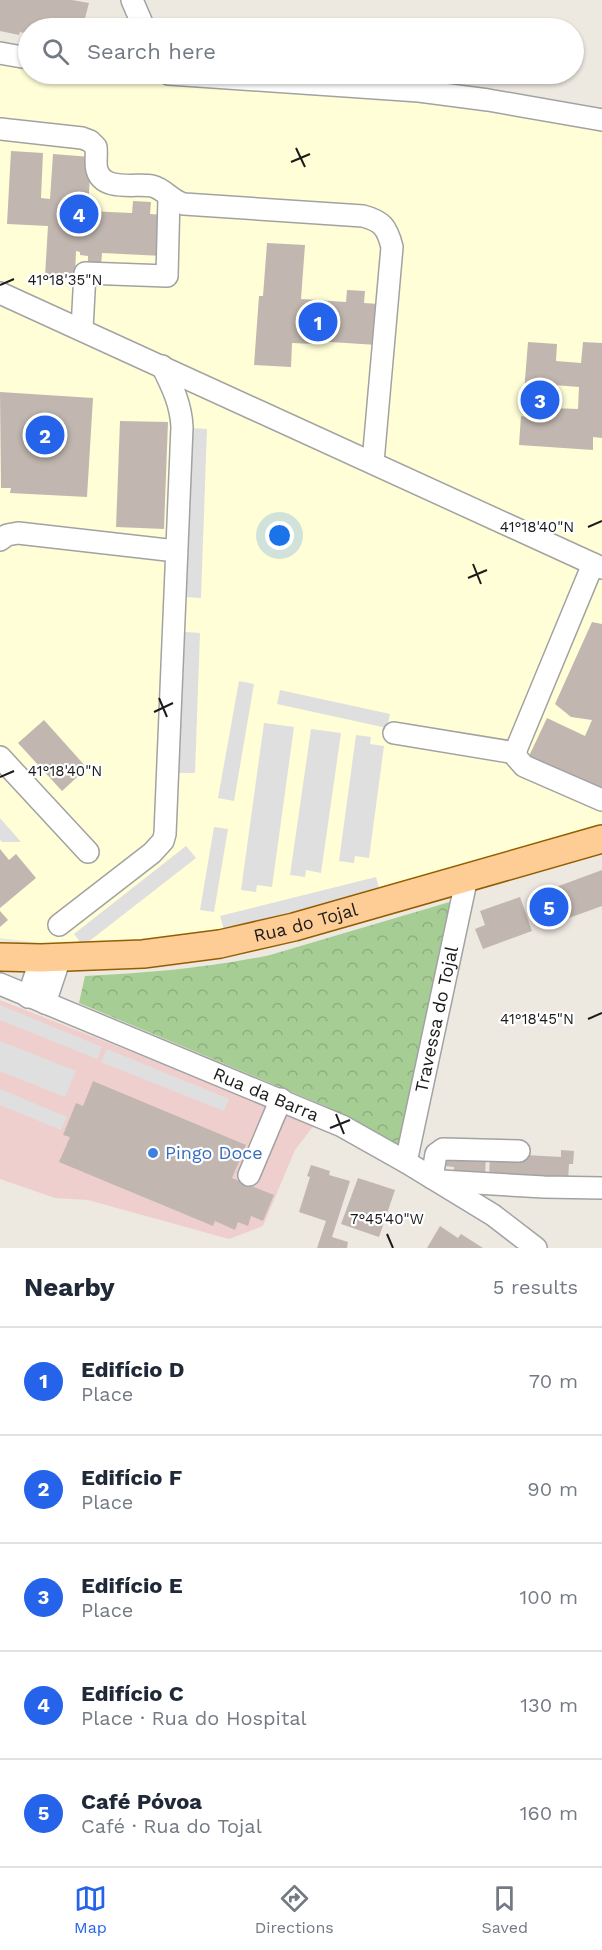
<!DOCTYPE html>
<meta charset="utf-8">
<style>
:root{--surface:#fff;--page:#f2f2f3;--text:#1f2937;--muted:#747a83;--line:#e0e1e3;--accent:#2563eb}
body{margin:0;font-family:"Work Sans",sans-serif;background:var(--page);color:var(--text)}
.you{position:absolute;left:280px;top:536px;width:21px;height:21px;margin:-15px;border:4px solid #fff;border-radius:50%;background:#1a73e8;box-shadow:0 0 0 9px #1a73e833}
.badge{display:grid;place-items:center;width:39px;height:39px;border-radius:50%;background:var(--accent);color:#fff;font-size:20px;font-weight:700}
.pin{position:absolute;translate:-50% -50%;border:3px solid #fff;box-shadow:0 2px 6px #0006}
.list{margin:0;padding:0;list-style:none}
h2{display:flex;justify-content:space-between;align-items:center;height:78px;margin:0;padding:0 24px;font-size:26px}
h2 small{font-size:20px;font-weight:400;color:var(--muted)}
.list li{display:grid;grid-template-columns:39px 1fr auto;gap:18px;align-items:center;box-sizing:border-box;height:108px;padding:0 24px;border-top:2px solid var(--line)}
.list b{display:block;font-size:22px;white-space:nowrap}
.list p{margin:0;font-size:20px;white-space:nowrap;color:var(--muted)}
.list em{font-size:20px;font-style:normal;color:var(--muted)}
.icon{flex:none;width:33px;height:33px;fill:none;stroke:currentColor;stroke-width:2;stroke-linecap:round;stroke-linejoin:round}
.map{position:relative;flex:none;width:602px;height:1248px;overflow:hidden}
.search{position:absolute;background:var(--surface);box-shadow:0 2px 4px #0004;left:18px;right:18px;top:18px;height:66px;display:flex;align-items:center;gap:15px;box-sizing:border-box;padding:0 21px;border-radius:33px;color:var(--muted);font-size:22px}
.sheet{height:618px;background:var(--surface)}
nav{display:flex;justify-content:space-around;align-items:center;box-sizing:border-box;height:84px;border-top:2px solid var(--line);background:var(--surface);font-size:16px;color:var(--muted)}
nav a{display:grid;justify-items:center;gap:3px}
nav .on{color:var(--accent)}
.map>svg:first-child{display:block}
.commercial{fill:#efcfce}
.education{fill:#fffed7}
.forest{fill:url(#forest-crowns)}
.parking{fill:#dfdfdf}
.building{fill:#c1b7b0;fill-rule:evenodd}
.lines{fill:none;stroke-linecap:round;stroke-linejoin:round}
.minor-casing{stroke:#a2a2a2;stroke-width:24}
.major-casing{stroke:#925e00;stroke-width:30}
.minor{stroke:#fff;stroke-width:21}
.major{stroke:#fdcd95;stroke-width:27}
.ticks{fill:none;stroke:#1b1b1b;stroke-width:2}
.shop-dot{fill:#3f7fe0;stroke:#fff;stroke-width:2}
.labels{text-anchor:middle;stroke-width:4.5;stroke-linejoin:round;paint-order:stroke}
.street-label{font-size:18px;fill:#1b1b1b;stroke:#fff}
.shop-label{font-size:18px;fill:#366cbe;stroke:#fff;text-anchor:start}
.ticks-label{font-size:15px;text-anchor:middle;fill:#1b1b1b;stroke:#fff;stroke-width:4.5;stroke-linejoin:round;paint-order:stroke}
</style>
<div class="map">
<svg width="602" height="1248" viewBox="0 0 602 1248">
<defs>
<pattern id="forest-crowns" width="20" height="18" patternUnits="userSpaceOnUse" patternTransform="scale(1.5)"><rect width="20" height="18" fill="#a6cd94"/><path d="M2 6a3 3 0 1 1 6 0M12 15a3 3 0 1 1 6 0" fill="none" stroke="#8eaf7f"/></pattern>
</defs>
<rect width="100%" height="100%" fill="#ede8e0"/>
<path class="commercial" d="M0 1000 315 1124 295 1150 263 1226 229 1239 88 1200 55 1198 0 1179Z"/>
<path class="education" d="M0 63 28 68V74H65L477 108 602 129V829L233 933 69 947 0 938Z"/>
<path class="forest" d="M453 901 399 1147 325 1106 79 1003 85 976C148 973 208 968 270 955Z"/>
<g class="parking">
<path d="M191 428 207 429 201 598 185 597Z"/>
<path d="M185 632 200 633 195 773H179Z"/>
<path d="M239 681 254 684 234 801 218 798Z"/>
<path d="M280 690 390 714 387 728 277 704Z"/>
<path d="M264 723 294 727 272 887 257 885 256 892 241 890Z"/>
<path d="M311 729 341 733 321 873 306 870 305 877 290 875Z"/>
<path d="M356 735 371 737 370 744 384 746 369 858 355 856 354 863 339 861Z"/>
<path d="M0 818 21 842H2L0 840Z"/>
<path d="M214 827 228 829 214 912 200 910Z"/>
<path d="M186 846 196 858 83 946 74 934Z"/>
<path d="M376 877 380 891 224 930 220 916Z"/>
<path d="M0 1005 102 1047 97 1059 0 1020Z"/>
<path d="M0 1041 76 1071 65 1097 0 1071Z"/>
<path d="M107 1049 229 1099 224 1111 101 1062Z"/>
<path d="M0 1089 67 1117 61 1130 0 1105Z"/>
</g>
<g class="building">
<path d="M0 0H72L89 3 85 18 101 20 100 28H28V34L20 32 19 35 0 31Z"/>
<path d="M11 151 43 153 41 198 50 199 53 154 91 157 88 211 132 213 133 201 151 202 150 214 165 215 163 256 102 253 101 267 88 266V256L80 255V252L76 251 75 277 45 276 48 226 7 224Z"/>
<path d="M267 243 305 245 301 299 346 302 347 290 365 291 364 303 379 304 377 345 315 341V344L292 343 291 367 254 365 259 296H263Z"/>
<path d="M528 342 557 344 556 361 581 363 583 342 602 343V438L593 437V450L519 445 521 416 527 417 528 392H524ZM554 385 579 387 578 409 552 408Z"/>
<path d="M0 392 93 398 87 497 10 493 11 488H1Z"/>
<path d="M120 421 168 422 164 529 116 527Z"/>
<path d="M592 622 602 624V790L529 756 547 718 585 736 592 720 571 717 555 704Z"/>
<path d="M44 720 87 768 62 791 18 743Z"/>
<path d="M0 849 9 860 16 854 36 878 0 908Z"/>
<path d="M602 870V906L541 928 529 897Z"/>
<path d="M520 897 532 931 483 949 475 929 485 925 480 911Z"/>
<path d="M0 911 8 920 0 927Z"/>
<path d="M93 1081 246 1145 232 1178 274 1195 263 1221 251 1216 248 1226 238 1222 235 1230 215 1221 213 1226 59 1162 70 1137 63 1135 76 1103 83 1106Z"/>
<path d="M561 1150 574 1151 573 1164H569L568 1182 489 1178 490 1153 561 1157Z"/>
<path d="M446 1151 486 1153 485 1178 453 1177 454 1167 445 1166Z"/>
<path d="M311 1165 330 1171 329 1175 350 1181 332 1237 348 1242 347 1248H317L326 1221 299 1212 310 1177 307 1176Z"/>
<path d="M358 1178 395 1190 379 1237 341 1224Z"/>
<path d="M440 1226 458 1238 461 1234 483 1248H427Z"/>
</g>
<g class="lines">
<g class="minor-casing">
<g id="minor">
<path d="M132 0 144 28"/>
<path d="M0 53 28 58"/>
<path d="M169 74 419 91 488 100 602 120"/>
<path d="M0 129 82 138 90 141 96 147C97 154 95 164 97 170 103 192 136 183 152 186 165 189 171 201 184 204L363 216C382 221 387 227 392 247L373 462"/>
<path d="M0 293 602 568"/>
<path d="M82 329 85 273 167 276 169 197"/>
<path d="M0 540 7 535 18 533 176 551"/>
<path d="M593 564 516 750V757L524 766 602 800"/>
<path d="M394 733 516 753"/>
<path d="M0 757 88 852"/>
<path d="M59 925 152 853 163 841 165 834 182 427C181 404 172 386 162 366"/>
<path id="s1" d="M0 984 342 1126 406 1162 493 1215 536 1248"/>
<path d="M28 997 41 958"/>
<path d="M45 1003 60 958"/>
<path id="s2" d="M406 1162 467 877"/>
<path d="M249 1175 281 1099"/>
<path d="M432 1178 436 1154 443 1149 519 1151"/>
<path d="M441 1181 544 1187 602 1188"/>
</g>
</g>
<g class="major-casing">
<g id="major">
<path id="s3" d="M0 957 41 958 143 954 220 944 294 927 602 839"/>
</g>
</g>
<use href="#minor" class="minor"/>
<use href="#major" class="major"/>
</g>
<path class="ticks" d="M296 148 305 167M291 162 310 154M0 285 14 279M588 527 602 521M473 564 481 584M468 578 487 570M159 698 167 717M154 712 173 703M0 777 14 771M588 1019 602 1013M336 1114 344 1134M330 1128 350 1120M387 1234 393 1248"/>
<circle class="shop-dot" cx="153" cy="1153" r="6"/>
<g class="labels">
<g class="street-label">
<text dy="6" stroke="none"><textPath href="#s3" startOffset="309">Rua do Tojal</textPath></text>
<text dy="6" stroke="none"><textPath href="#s2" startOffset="146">Travessa do Tojal</textPath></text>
<text dy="6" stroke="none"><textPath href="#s1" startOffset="288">Rua da Barra</textPath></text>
</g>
<g class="shop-label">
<text x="165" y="1159">Pingo Doce</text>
</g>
</g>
<g class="ticks-label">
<text x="65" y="285">41°18'35"N</text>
<text x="537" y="532">41°18'40"N</text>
<text x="65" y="776">41°18'40"N</text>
<text x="537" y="1024">41°18'45"N</text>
<text x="387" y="1224">7°45'40"W</text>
</g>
</svg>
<div class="you"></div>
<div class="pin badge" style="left:318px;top:322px">1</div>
<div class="pin badge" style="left:45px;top:435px">2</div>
<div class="pin badge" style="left:540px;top:400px">3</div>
<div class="pin badge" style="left:79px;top:214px">4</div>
<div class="pin badge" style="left:549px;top:907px">5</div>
<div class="search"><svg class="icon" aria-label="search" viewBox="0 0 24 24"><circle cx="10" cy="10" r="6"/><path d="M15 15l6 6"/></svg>Search here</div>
</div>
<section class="sheet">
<h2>Nearby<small>5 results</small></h2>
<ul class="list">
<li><span class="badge">1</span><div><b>Edifício D</b><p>Place</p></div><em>70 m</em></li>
<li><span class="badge">2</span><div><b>Edifício F</b><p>Place</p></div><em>90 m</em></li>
<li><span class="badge">3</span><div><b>Edifício E</b><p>Place</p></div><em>100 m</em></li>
<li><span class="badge">4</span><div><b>Edifício C</b><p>Place · Rua do Hospital</p></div><em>130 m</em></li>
<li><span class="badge">5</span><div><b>Café Póvoa</b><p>Café · Rua do Tojal</p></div><em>160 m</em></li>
</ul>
</section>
<nav>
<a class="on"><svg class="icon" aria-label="map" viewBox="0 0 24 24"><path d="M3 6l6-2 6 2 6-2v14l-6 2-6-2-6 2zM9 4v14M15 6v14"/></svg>Map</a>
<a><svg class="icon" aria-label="directions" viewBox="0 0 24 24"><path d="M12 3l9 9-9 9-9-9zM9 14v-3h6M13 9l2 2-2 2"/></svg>Directions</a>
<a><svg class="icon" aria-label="saved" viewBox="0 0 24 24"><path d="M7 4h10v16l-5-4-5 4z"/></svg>Saved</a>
</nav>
